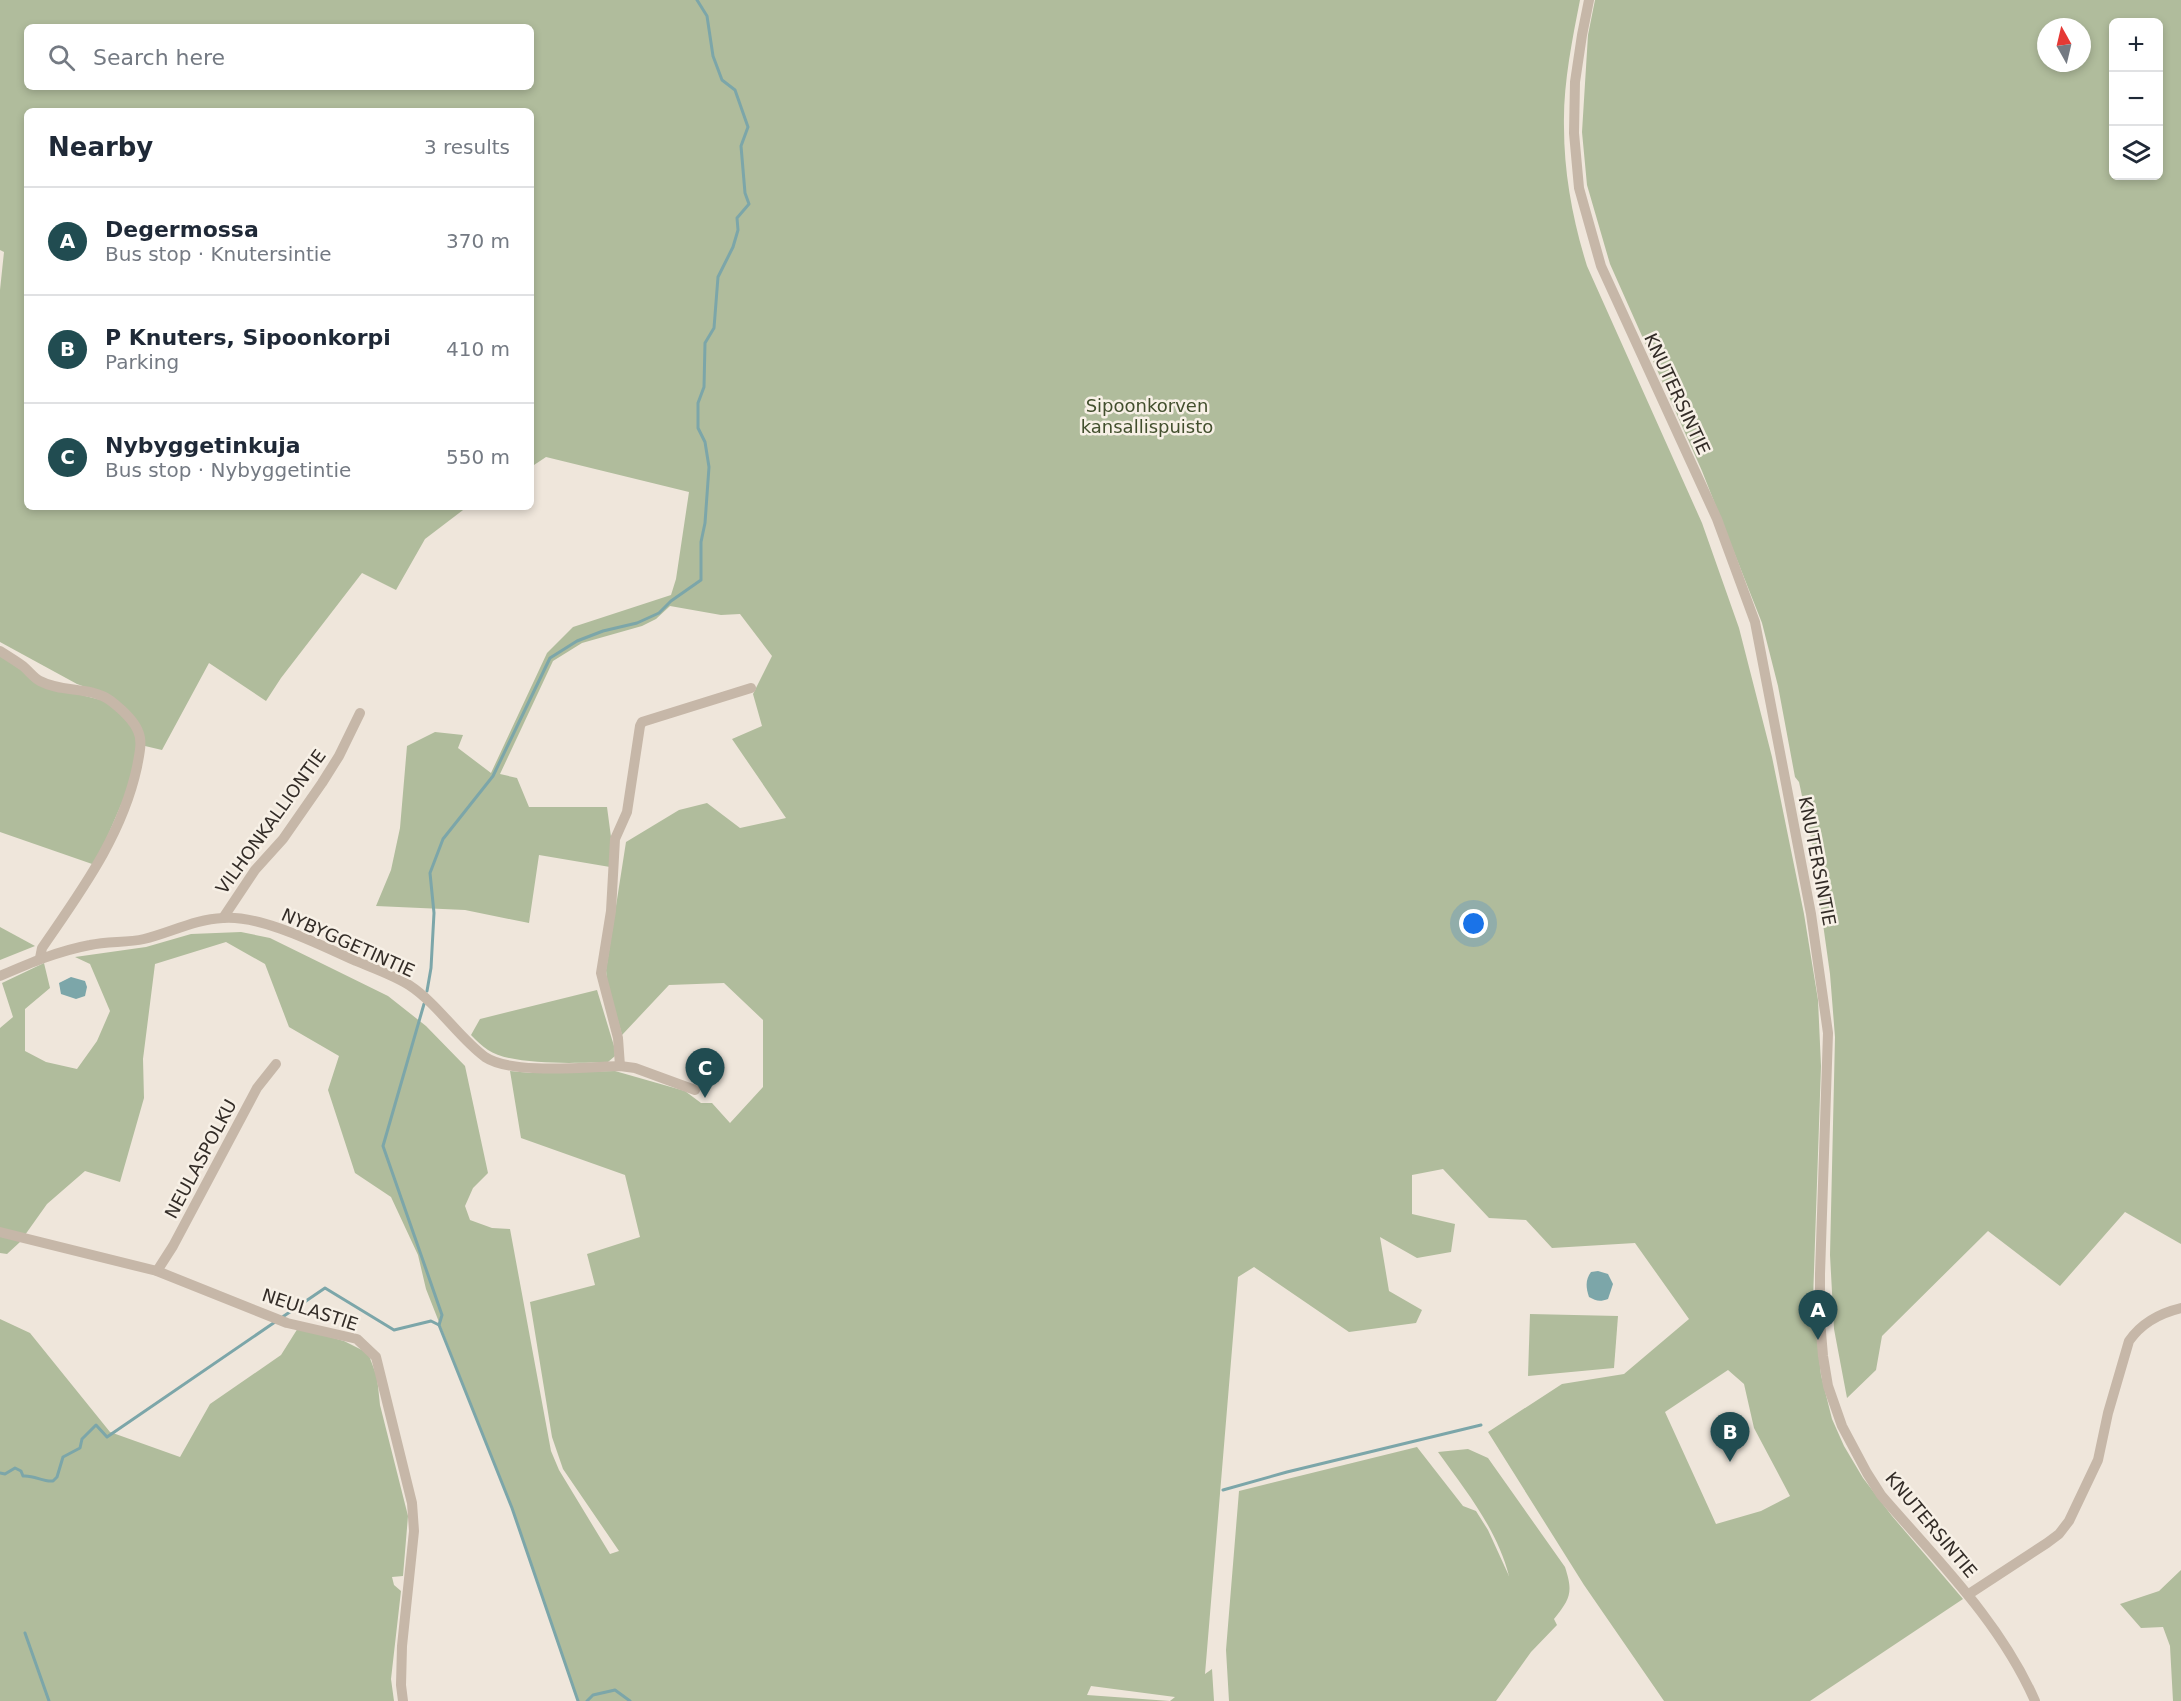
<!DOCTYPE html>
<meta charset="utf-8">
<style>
:root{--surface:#fff;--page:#f6f6f7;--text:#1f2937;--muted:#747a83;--line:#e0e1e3;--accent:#214c51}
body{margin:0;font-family:"DejaVu Sans",sans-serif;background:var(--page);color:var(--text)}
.controls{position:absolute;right:18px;top:18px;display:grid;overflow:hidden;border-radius:9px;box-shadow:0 3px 9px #0003}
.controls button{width:54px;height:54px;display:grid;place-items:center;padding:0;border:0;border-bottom:2px solid var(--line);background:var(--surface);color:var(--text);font:30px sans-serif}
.compass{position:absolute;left:2037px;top:18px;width:54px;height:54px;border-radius:50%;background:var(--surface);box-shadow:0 3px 9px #0003;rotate:352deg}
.you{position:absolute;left:1474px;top:924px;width:21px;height:21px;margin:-15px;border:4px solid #fff;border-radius:50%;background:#1a73e8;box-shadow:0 0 0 9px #1a73e833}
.badge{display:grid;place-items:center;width:39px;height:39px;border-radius:50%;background:var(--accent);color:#fff;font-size:20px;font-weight:700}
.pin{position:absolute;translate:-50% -50px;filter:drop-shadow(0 2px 3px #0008)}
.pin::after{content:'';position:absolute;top:32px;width:21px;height:18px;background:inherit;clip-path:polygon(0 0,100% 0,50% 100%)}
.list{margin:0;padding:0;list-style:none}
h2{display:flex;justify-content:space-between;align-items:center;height:78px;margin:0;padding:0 24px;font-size:26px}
h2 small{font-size:20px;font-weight:400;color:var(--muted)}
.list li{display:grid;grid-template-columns:39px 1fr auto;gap:18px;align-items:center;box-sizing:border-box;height:108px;padding:0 24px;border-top:2px solid var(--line)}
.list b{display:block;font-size:22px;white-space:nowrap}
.list p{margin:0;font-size:20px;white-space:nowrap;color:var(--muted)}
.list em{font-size:20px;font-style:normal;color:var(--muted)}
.icon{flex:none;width:33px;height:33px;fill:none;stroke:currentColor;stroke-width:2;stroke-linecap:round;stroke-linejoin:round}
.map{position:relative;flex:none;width:2181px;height:1701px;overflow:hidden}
.search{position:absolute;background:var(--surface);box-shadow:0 3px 9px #0003;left:24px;top:24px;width:510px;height:66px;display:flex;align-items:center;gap:15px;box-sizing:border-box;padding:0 21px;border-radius:9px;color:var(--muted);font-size:22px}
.panel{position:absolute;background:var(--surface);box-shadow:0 3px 9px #0003;left:24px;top:108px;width:510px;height:402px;border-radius:9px}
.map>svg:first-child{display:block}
.green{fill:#b0bc9c;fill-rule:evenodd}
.water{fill:#7ca6a9}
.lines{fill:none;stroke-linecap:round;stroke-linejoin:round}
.stream{stroke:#7ca6a9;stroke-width:3}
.minor{stroke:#c6b7a8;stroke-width:10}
.labels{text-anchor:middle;stroke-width:5;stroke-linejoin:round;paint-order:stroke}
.street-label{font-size:18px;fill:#332c27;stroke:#f7f0e6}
.park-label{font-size:18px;fill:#424f2d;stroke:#f7f0e6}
</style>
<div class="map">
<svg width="2181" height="1701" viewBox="0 0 2181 1701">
<rect width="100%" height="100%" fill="#efe6db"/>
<g class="green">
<path d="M0 0H1580C1572 41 1563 85 1564 127 1564 174 1573 221 1587 266L1702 523 1739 628 1772 757 1804 914 1818 1000 1821 1066 1813 1300 1821 1375 1832 1419 1844 1446 1863 1478 1892 1516 1963 1599 1810 1701H1664L1584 1585 1488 1432 1562 1384 1624 1374 1689 1319 1635 1243 1552 1248 1526 1220 1489 1218 1443 1169 1412 1175V1214L1455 1224 1451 1252 1417 1258 1380 1237 1389 1291 1422 1310 1416 1323 1349 1332 1254 1267 1238 1277 1205 1674 1212 1669 1214 1701H578L512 1508 426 1289 418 1255 391 1197 355 1173 328 1090 339 1056 289 1027 265 964 226 942 155 964 143 1059 144 1098 120 1182 85 1171 47 1204 20 1242 7 1254 0 1253V1028L13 1017 2 983 44 963 50 988 25 1009V1051L46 1062 77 1069 97 1041 110 1011 90 964 75 957 146 947 191 934 241 932 270 938 388 996 426 1026 465 1066 488 1173 473 1188 465 1206 470 1220 492 1228 510 1229 551 1451 559 1470 610 1554 619 1551 563 1469 552 1437 530 1302 595 1285 587 1254 640 1237 625 1175 521 1138 510 1071 531 1073 615 1071 685 1091 701 1103H712L730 1123 763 1087V1020L724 983 669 985 622 1035 607 982 606 970 626 842 679 810 707 803 740 828 786 818 732 739 762 726 753 694 772 656 740 614 721 615 670 606 656 619 642 626 582 643 553 661 500 774 517 778 529 807H607L611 837 610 867 539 855 529 923 465 910 376 906 391 870 400 828 407 746 435 732 463 735 458 748 491 773 547 653 573 627 671 595 676 579 689 492 546 457 531 467V111H27V507H467L425 539 396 590 362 573 281 678 266 701 209 663 162 750 145 746 113 697 77 684 0 642V290L4 252 0 250ZM27 27H531V87H27ZM1728 1370 1744 1384 1754 1428 1790 1496 1761 1511 1716 1524 1665 1412ZM1091 1686 1175 1697 1170 1701 1087 1695Z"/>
<path d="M1595 0H2181V1244L2125 1212 2060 1286 1988 1231 1882 1336 1876 1370 1847 1398 1834 1329 1830 1255 1835 1037 1830 974 1811 838 1799 782 1795 777 1778 686 1762 623 1702 471 1610 264 1587 185 1582 132 1588 35ZM2114 22H2158V176H2114ZM2046 27H2082V63H2046Z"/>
<path d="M0 655 42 685 105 701 128 719 139 742 130 784 95 865 0 832Z"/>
<path d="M0 927 35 946 0 960Z"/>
<path d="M597 990 614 1046 615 1056 608 1062C579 1063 511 1066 488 1050 482 1046 476 1040 471 1035L480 1019Z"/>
<path d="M1530 1314 1618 1316 1614 1368 1528 1376Z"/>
<path d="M0 1319 30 1333 110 1432 180 1457 210 1404 281 1355 298 1328 344 1341 368 1353 377 1377 380 1405 408 1516 403 1576 392 1577 394 1585 401 1591 391 1679 394 1701H0Z"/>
<path d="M1417 1447 1463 1506 1476 1511 1488 1530 1509 1576C1497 1529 1466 1491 1438 1452L1468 1449 1488 1458 1565 1567C1573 1592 1571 1598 1554 1619L1557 1625 1531 1652 1496 1701H1229L1226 1650 1239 1491Z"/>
<path d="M2181 1570V1701H2173L2170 1646 2163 1627 2141 1628 2120 1604 2159 1591Z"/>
</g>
<g class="water">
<path d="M71 977 85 981 87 987 85 996 76 999 61 994 59 983Z"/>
<path d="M1598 1271 1608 1274 1613 1284 1608 1299C1600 1302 1596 1301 1589 1297 1586 1288 1585 1280 1591 1272Z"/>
</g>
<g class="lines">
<g class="stream">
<path d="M427 991 431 968 434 913 430 873 443 839 493 776 550 658 577 641 603 631 637 623 659 613 671 601 701 580V542L705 523 709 467 705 442 698 428V403L704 387 705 343 714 328 718 277 733 247 738 230 737 218 749 204 745 193 741 146 748 127 735 90 722 80 713 56 707 16 697 0"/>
<path d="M424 1004 383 1146 442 1315 439 1325 512 1508 578 1701"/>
<path d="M281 1318 325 1288 394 1330 431 1321 439 1325"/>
<path d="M0 1473 5 1474 15 1468 21 1471 23 1476C35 1475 42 1482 53 1481L57 1477 63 1457 80 1448 82 1439 96 1425 107 1437 275 1322"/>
<path d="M1223 1490 1287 1472 1481 1425"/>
<path d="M25 1633 49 1701"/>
<path d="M587 1701 593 1695 615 1690 630 1701"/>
</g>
<g class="minor">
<path d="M1589 0 1582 35 1575 82 1574 133 1579 188 1601 266 1717 519 1755 622 1811 914 1828 1033 1820 1274V1320L1823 1356 1828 1386 1842 1426 1867 1473 1881 1495C1937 1560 2000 1621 2035 1701"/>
<path d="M0 651C8 656 16 661 23 666 29 671 34 678 40 681 62 693 91 686 111 701 120 708 133 719 138 731 143 742 139 755 137 767 122 836 81 891 42 948L40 958"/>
<path d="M223 918 255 870 283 839 322 783 339 756 360 713"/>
<path d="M0 976C30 963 58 951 90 945 108 941 127 943 144 939 170 933 195 919 223 918 262 915 320 945 356 961 373 968 393 975 409 985 438 1004 459 1038 485 1057 512 1075 586 1067 620 1066L635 1068 695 1090"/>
<path d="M620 1066 618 1038 601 973 611 911 615 839 627 812 640 726 642 722 751 688"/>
<path d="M0 1232 157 1271 287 1323 357 1339 376 1357 412 1503 414 1531 402 1646 401 1685 403 1701"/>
<path d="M157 1271 173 1246 257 1088 276 1064"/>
<path d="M1969 1594 2047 1543 2059 1534 2069 1521 2098 1460 2108 1413 2129 1341C2142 1322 2160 1313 2181 1308"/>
</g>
</g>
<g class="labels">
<g class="street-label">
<text transform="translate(1677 394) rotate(65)" y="6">KNUTERSINTIE</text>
<text transform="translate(271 822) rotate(-54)" y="6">VILHONKALLIONTIE</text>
<text transform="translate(1817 861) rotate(79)" y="6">KNUTERSINTIE</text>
<text transform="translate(348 943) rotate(24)" y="6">NYBYGGETINTIE</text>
<text transform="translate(201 1159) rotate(-62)" y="6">NEULASPOLKU</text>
<text transform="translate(310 1310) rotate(18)" y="6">NEULASTIE</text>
<text transform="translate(1931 1525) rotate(50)" y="6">KNUTERSINTIE</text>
</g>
<g class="park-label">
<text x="1147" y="412">Sipoonkorven<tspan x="1147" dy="21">kansallispuisto</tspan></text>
</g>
</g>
</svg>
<div class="controls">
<button>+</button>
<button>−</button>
<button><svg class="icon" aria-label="layers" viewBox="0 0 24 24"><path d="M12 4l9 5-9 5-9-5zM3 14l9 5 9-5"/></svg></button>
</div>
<svg class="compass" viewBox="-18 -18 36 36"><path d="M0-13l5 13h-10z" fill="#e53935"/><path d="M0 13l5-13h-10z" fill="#747a83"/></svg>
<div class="you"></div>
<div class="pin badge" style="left:1818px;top:1340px">A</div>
<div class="pin badge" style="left:1730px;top:1462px">B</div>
<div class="pin badge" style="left:705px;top:1098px">C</div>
<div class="search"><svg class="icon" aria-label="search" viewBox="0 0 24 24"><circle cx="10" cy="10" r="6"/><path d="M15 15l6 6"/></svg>Search here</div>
<section class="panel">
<h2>Nearby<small>3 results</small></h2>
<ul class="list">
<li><span class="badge">A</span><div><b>Degermossa</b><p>Bus stop · Knutersintie</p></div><em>370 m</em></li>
<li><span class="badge">B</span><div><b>P Knuters, Sipoonkorpi</b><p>Parking</p></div><em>410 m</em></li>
<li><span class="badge">C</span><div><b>Nybyggetinkuja</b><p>Bus stop · Nybyggetintie</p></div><em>550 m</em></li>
</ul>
</section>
</div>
